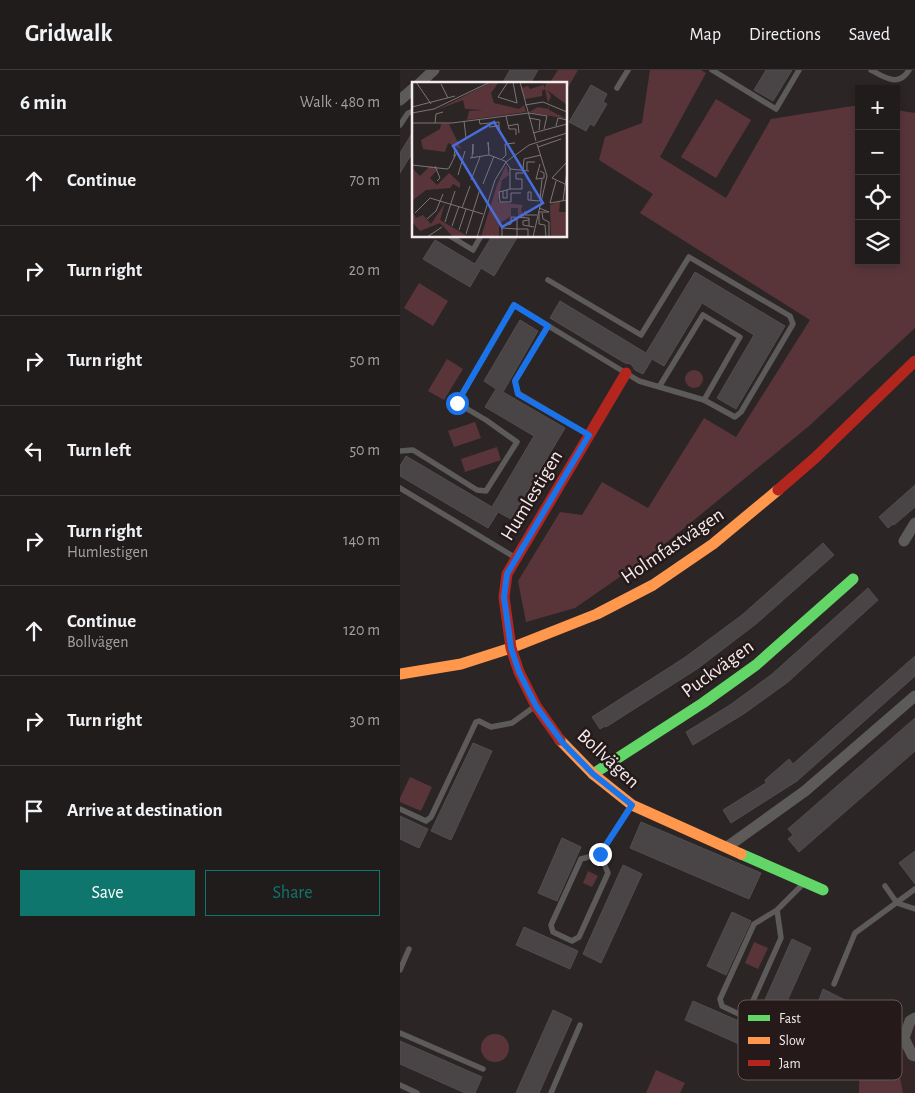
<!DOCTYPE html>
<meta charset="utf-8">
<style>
:root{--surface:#211c1c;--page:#2d2929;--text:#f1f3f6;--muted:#a2a1a3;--line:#3e3a3b;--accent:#0f766e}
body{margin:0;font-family:"Alegreya Sans",sans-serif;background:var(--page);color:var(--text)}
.controls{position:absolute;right:15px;top:15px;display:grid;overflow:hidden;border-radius:0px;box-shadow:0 2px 8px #0003}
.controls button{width:45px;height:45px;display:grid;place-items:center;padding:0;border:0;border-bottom:1px solid var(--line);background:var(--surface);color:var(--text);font:25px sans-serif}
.stop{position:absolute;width:15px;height:15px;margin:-11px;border:4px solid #1a73e8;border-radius:50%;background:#fff}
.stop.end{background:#1a73e8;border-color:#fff;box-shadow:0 1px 5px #0008}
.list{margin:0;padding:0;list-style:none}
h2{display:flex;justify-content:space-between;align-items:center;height:65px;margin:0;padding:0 20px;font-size:21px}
h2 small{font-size:16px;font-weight:400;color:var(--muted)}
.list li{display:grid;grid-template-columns:32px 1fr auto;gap:15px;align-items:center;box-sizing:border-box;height:90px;padding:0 20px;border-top:1px solid var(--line)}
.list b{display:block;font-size:19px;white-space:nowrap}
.list p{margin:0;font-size:16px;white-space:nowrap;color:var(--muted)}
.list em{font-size:16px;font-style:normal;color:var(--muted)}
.actions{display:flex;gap:10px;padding:15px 20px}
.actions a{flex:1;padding:11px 0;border:1px solid var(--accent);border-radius:0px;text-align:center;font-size:18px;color:var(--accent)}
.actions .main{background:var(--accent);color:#fff}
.icon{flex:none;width:28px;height:28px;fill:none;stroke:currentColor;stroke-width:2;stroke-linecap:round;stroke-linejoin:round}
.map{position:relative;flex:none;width:515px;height:1023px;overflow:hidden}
header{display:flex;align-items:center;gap:30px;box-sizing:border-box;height:70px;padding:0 25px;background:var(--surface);border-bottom:1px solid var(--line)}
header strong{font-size:24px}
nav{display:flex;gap:28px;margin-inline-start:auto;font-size:18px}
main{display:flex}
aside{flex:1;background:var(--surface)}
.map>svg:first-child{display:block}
.built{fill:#362527}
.green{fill:#59353a}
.building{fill:#494445;stroke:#534d4e}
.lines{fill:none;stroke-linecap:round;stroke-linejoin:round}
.lane{stroke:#5d5a5a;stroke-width:5.5}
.street{stroke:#5d5a5a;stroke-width:11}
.fast{stroke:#63d668;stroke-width:11}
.slow{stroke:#ff974d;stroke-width:11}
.jam{stroke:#b3261e;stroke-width:11}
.route{stroke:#1a73e8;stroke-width:6}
.labels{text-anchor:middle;stroke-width:5;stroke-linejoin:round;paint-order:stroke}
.street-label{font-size:20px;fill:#f4ebec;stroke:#25191a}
.inset-road{fill:none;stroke:#7c7475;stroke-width:1}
.view{fill:#486ddc;fill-opacity:0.15;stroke:#486ddc;stroke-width:2.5}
.inset-edge{fill:none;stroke:#f4ebec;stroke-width:2.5}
.key{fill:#25191a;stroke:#635859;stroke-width:1}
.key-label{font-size:14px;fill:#f4ebec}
</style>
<header>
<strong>Gridwalk</strong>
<nav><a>Map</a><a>Directions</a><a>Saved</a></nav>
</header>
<main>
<aside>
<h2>6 min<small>Walk · 480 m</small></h2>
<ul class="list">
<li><svg class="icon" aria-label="ahead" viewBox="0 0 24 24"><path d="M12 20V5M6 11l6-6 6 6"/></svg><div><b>Continue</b></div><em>70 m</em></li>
<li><svg class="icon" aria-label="right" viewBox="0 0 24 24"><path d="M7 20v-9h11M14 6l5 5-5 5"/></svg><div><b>Turn right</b></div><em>20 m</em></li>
<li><svg class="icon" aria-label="right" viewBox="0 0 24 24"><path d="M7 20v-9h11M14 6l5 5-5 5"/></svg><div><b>Turn right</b></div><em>50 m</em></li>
<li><svg class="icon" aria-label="left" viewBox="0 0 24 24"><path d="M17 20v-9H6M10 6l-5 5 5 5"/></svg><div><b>Turn left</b></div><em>50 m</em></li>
<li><svg class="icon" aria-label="right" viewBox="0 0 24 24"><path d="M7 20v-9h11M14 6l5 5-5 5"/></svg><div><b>Turn right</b><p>Humlestigen</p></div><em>140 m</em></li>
<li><svg class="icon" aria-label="ahead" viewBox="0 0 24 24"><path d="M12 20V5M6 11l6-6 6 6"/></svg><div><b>Continue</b><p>Bollvägen</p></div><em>120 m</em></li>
<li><svg class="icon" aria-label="right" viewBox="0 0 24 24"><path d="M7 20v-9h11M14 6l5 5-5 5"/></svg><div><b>Turn right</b></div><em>30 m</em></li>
<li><svg class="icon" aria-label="arrive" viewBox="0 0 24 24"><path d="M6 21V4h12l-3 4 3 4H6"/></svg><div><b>Arrive at destination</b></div></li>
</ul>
<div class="actions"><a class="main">Save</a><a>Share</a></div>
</aside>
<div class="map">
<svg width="515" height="1023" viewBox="0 0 515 1023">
<rect width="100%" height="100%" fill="#2c2526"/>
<path class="built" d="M515 951V1023H503L493 969Z"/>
<g class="green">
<path d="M158 0H178L166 21V14H149Z"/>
<path d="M250 0H301L306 3 260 87 326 128 371 49 459 35V191H496V40L515 43V258L409 356 250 486 175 538 126 552 118 511 160 442 182 445 202 412 248 438 304 348 336 367 410 250 240 143 253 124 199 90 205 67 242 53Z"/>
<path d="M316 29 351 50 316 108 281 87Z"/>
<path d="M19 213 48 231 33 256 4 238Z"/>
<path d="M47 289 63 299 44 330 28 321Z"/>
<circle cx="294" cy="309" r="9"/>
<path d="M75 352 81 368 54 377 48 361Z"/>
<path d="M97 377 101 390 65 402 61 389Z"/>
<path d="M10 707 32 717 21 741 0 732V728Z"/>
<path d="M188 801 198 806 192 817 183 813Z"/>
<path d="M354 872 368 878 358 899 345 893Z"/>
<path d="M460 950 493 969 503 1023H459Z"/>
<circle cx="95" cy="978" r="14"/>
<path d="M256 1000 285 1013 280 1023H246Z"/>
</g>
<g class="building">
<path d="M110 0H138L130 14H102Z"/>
<path d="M366 0H392L373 31 354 20Z"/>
<path d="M191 15 207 24 203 32 207 34 194 56 190 54 186 61 169 52Z"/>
<path d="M14 60V80L0 103V83Z"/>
<path d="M92 166H118L94 206 81 198 70 217 23 189 35 170 75 194Z"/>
<path d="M295 202 385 256 336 339 317 328 354 265 302 233 264 296 252 289 243 304 235 300 231 294 225 293 150 248 160 231 246 283Z"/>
<path d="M120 250 138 261 103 322 165 358 111 449 98 442 88 458 0 406V396L6 386 92 437 134 366 85 337 96 319 84 311Z"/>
<path d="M515 415V437L494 455 493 454 488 458 479 447Z"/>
<path d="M423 473 434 485 356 554 297 599 206 657 205 656 200 659 192 647 284 588 342 545Z"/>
<path d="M468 518 478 530 388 612 345 643 293 675 286 662 330 635 371 605Z"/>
<path d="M515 586V606L397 711 331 753 323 740 366 713 365 710 389 689 393 694Z"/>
<path d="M515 648V681L399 782 388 769 393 765 388 759Z"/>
<path d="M73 673 92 681 51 770 31 761Z"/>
<path d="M0 746 28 759 19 778 0 769Z"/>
<path d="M241 752 361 803 349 829 230 778Z"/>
<path d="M162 768 181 777 157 831 138 823Z"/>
<path d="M515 781V814L499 793Z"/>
<path d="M223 795 242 804 201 893 183 884Z"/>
<path d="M332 842 351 851 326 905 307 896Z"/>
<path d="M124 857 178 881 170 899 116 875Z"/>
<path d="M392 869 411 878 371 967 352 959Z"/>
<path d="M423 919 461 938 425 991 401 981Z"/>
<path d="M293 931 348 955 339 974 285 950Z"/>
<path d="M153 940 172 949 139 1023H116Z"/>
<path d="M0 971 82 1007 75 1023H65L0 994Z"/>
</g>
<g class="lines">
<g class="lane">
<path d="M312 0 376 39 399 0"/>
<path d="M471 0C485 8 499 17 509 0"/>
<path d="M217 18 228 0"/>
<path d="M0 55 8 43 14 41"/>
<path d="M50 166 73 180 81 166"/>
<path d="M148 210 241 265 289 187 390 246 393 254 341 342 335 347 304 330"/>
<path d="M148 256 115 311 118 323 187 364"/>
<path d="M0 381 13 380 77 420 86 421 117 372 86 350 57 333 114 235 239 311 304 330 340 267 303 245 259 317"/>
<path d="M0 418 116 488"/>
<path d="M0 739 26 751 31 747 76 652 79 651 91 657 112 653 134 637"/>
<path d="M200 784 181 789 151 855 153 862 172 871 179 867 208 803 200 784 230 737"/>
<path d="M485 816 497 833 515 839"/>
<path d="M377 840 354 854 320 929 322 936 341 945 348 942 381 868 377 840 403 814"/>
<path d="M0 900 9 879"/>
<path d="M434 914 455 863 515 819"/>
<path d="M0 963 83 999"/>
<path d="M0 1015 17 1023"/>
<path d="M151 1023 180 955"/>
</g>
<g class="street">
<path d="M19 14 34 0"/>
<path d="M0 30 14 18"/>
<path d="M504 471 515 453"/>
<path d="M327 777 405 721 515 626"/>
<path d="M515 948 510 951 504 968 512 985 515 986"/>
</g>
<g class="fast">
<path d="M193 704 303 633 356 595 453 509"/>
<path d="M341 784 423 820"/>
</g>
<g class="slow">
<path d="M0 604 61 594 111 578 197 544 253 515 313 474 378 420"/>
<path d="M160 670 193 704 232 735 341 784"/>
</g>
<g class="jam">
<path d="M378 420 415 388 515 291"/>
<path d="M160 670 136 636 119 602 111 578 104 527 107 504 226 303"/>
</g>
</g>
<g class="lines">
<path class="route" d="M57 333 114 235 148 256 115 311 118 324 189 365 107 504 104 527 111 578 119 602 136 636 162 672 193 704 232 735 200 784"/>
</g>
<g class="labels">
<g class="street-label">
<text transform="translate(131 425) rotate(-59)" y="7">Humlestigen</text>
<text transform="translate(272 475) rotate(-34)" y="7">Holmfastvägen</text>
<text transform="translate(317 598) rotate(-36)" y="7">Puckvägen</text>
<text transform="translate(209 688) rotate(43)" y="7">Bollvägen</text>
</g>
</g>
<g transform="translate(12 12)">
<rect width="155" height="155" fill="#2c2526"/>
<path d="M79 0H87L79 11 82 21 107 27 112 23 114 30 55 38 57 29 71 28 53 27 51 18 25 28ZM130 0 133 6 134 0H154L155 23 135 8 139 14 136 21 133 7 130 9V14L113 17 110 6 116 4 118 7 131 3ZM136 22 137 28 155 37 117 30 126 25 136 27ZM29 42H37L49 67 36 61 33 70 11 67 9 58 28 47ZM94 83 97 93 90 98 86 120 111 123 109 128 113 135H106V126H99V134L87 142V155H69L85 103ZM18 84 26 87 18 96 25 103 37 91 48 101V106L41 102 38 106 14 108 1 118 0 86 8 94ZM148 119 147 130H155V155H139L138 123ZM33 121 28 138 57 155H41L28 141 8 149 0 140V129L4 136 11 133 19 142Z" fill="#59353a"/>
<path class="inset-road" d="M4 0 19 22M96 0 86 15 105 21 101 0M108 0 124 59M29 2 36 16M113 23 131 20 155 30M0 25 43 14M0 31 22 27 78 0M94 34 97 47H104V53M117 36 128 38 127 48M67 37 68 42 87 40V44M52 39 54 56M0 41H40L117 31 135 34 132 47M23 41 24 32 31 30M96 44 106 42 107 51M144 44 146 36 155 38M77 45 87 44 88 51M121 51 155 42M126 65 149 57M77 73 76 60 77 68M58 76 77 73 93 79 98 86V107M60 76 61 62V72M90 77 94 73 93 62 103 61M155 80 140 96 155 103M128 82 124 97 132 96V91L128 89M0 83 35 87 37 86 45 70 43 67 42 75M23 84 28 96 25 99M98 87 117 89M111 88 112 77 129 73M115 88V80H123M46 93 53 69M59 98 68 75M144 99 138 121 155 118M71 102 82 74M95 108V116H91V109L95 108 97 107H110V97H104V91H111L112 88M91 109 87 110 88 120H99V111H109M119 118V110H116V118L127 119 128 118 130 97M151 119 155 89M50 126 58 104M113 129V133H125M126 130H137L127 126M3 131 18 116 71 132M127 131V142L133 143 134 155M130 131 131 137 137 140V155M15 137 24 129 31 112M117 138 111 139V143L122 145M33 140 43 109M40 144 47 124M90 146 105 147M105 147H116V155M47 148 54 127M54 152 68 107M15 155 30 145M65 155 83 98 94 80 117 63 155 51M90 155V144L99 142V135L117 136V144M105 155V136M121 155 135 94 125 62"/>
<path class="view" d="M82 40 131 121 90 145 41 64Z"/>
<rect width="155" height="155" class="inset-edge"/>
</g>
<rect x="338" y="930" width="164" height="80" rx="8" class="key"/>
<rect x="348" y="945" width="22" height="6" fill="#63d668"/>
<rect x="348" y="967" width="22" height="7" fill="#ff974d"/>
<rect x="348" y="990" width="22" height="6" fill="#b3261e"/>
<g class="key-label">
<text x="379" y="953">Fast</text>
<text x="379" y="975">Slow</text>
<text x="379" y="998">Jam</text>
</g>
</svg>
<div class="controls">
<button>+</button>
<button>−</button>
<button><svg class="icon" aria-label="locate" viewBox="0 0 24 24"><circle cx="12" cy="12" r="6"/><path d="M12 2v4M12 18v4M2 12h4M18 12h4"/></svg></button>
<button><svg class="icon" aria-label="layers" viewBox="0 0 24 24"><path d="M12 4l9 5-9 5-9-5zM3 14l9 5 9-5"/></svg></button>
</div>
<div class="stop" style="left:57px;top:333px"></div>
<div class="stop end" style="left:200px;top:784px"></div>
</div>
</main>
